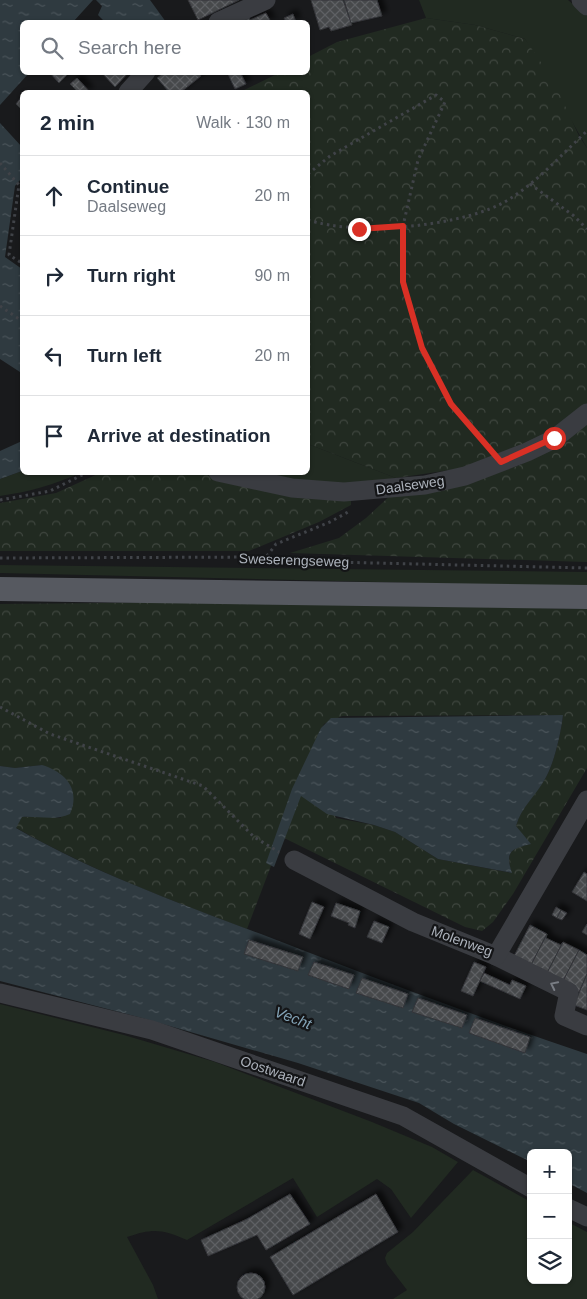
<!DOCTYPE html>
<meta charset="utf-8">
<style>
:root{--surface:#fff;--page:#f2f2f3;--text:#1f2937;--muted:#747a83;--line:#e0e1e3}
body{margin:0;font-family:Arial,sans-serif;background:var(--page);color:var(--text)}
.controls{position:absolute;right:15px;bottom:15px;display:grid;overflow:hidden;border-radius:8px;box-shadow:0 1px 4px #0004}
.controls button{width:45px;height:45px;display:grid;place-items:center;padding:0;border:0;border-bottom:1px solid var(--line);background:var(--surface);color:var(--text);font:25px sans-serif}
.stop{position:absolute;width:15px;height:15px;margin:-11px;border:4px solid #d93025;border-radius:50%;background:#fff}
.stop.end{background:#d93025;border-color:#fff;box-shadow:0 1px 5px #0008}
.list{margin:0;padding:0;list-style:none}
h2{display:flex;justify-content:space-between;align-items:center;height:65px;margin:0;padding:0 20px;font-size:21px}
h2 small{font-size:16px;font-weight:400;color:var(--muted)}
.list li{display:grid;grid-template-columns:32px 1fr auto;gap:15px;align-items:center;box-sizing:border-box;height:80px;padding:0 20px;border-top:1px solid var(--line)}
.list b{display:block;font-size:19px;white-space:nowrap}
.list p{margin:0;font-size:16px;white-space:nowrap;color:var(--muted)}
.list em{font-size:16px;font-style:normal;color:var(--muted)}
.icon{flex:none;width:28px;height:28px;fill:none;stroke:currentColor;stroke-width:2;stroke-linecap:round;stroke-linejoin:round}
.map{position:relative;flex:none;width:587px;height:1299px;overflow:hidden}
.search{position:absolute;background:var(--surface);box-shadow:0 1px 4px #0004;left:20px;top:20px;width:290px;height:55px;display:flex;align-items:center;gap:12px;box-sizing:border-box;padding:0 18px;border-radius:8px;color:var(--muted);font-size:19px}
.panel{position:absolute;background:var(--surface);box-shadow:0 1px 4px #0004;left:20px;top:90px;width:290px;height:385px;border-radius:8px}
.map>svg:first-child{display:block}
.grass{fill:#212a21}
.forest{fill:url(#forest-crowns);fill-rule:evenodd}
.water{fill:url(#water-ripples)}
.building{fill:url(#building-cross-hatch);stroke:#333438;filter:url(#shadow)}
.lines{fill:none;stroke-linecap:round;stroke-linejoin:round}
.path{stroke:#404348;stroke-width:3;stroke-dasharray:2.5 4;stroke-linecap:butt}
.minor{stroke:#3a3c41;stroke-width:19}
.major{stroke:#565960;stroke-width:24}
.oneway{stroke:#797d84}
.route{stroke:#d93025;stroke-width:6}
.labels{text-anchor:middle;stroke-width:4.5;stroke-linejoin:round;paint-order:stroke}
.street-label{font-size:14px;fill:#acb2bb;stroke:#141517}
.water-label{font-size:15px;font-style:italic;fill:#83a3b6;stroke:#141517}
</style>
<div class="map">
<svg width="587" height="1299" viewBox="0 0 587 1299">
<defs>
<pattern id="forest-crowns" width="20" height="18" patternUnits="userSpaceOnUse" patternTransform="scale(1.25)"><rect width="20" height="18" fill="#212a21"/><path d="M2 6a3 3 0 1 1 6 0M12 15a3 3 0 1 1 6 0" fill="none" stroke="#3f463f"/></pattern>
<pattern id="water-ripples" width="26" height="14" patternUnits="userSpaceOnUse" patternTransform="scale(1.25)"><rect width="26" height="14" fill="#2f3a40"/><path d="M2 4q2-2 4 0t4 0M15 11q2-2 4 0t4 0" fill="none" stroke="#4a545a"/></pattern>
<pattern id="building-cross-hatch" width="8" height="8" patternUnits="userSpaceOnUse" patternTransform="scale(1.25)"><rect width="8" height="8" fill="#46484c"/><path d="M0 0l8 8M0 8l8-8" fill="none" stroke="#5e6064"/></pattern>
<filter id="shadow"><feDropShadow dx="4.5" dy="-4.5" stdDeviation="2.5" flood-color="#0009"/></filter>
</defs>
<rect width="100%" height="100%" fill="#191a1c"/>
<g class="grass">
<path d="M419 0H568L587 16V148L525 39 475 25 426 18Z"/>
<path d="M308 444 396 478 348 485 299 483 251 473 308 472Z"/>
<path d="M22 471V472L80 473C54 485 28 492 0 496V479Z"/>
<path d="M0 565 587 572V587L0 573Z"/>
<path d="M0 1004 124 1035 215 1062 372 1122 432 1147 458 1162 411 1218 391 1189 377 1179 317 1217 293 1178 187 1240C162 1229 153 1228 127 1237L153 1285 158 1299H0Z"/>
<path d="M473 1170 531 1202V1280H568V1222L587 1232V1299H393L407 1290 387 1264 385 1258 387 1253 413 1232Z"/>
</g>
<g class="forest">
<path d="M426 18 475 25 525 39 553 80 579 136 587 148V406L568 423 497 457 464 468 396 478 308 444V92H240L279 73 308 72V57L337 42Z"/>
<path d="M587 423V562L290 553 339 538 366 518 393 493 440 489 518 466 571 437Z"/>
<path d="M195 472 265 489 351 498V505L319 522 249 551H0V503L56 493 100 473Z"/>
<path d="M208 602 587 609V768L513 894 493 922 482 931 465 927 282 837 247 929C168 899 89 870 15 827L22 817 38 816 61 818 42 765 15 768 0 766V604ZM563 715C561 733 554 764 545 779 535 796 521 807 516 826L530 844C509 849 507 852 511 873L438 859 395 832 374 825 336 818 309 756 324 724 342 716Z"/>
</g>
<g class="water">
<path d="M0 0H93L73 22H22V72L29 73 0 105Z"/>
<path d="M96 0H150L166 22H105L98 15 102 6Z"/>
<path d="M0 123 22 147V183L20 180 15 186 5 257 22 269V369L20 372 0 359Z"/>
<path d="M22 441V471L0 479V451Z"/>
<path d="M563 715C561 733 554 764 545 779 536 796 521 807 516 826L531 844C510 849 505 852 512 873L438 859 395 832 374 825 327 814 301 796 274 867 266 863 292 789 321 728 331 718Z"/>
<path d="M42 765C65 772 81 789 70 814 56 821 38 816 22 817L16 828C93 872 178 903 261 934 369 976 477 1017 587 1054V1193L568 1183V1153H531V1162L454 1124 419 1103 298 1063 142 1018 0 981V766L15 768Z"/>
</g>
<g class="building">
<path d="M188 0H239L198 20Z"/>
<path d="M311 0H343L352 25 331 31 329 27 320 30Z"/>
<path d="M344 0H377L382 16 351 23Z"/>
<path d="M266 13 271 22H240L249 18 250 20Z"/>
<path d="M293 14 296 22H286L284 18Z"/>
<path d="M49 72H64L67 75 59 83Z"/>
<path d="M101 72H129L115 87Z"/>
<path d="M165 72H198L201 76 181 92H169L157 78Z"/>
<path d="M227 72H240L246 84 235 89Z"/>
<path d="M77 78 89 91 88 92H78L70 84Z"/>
<path d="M22 96V110L16 104Z"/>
<path d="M584 872 587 874V901L572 892Z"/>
<path d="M312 902 324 907 310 939 299 934Z"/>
<path d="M336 903 360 911 355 928 348 925 349 923 331 916Z"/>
<path d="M556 907 561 910 557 918 552 915Z"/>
<path d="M561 910 567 913 562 920 557 918Z"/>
<path d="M374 921 389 927 382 943 367 937Z"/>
<path d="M587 924V935L582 932Z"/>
<path d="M530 925 547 934 530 967 513 958Z"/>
<path d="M547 934 546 938 561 945 563 942 546 975 530 967Z"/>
<path d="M249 940 303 957 298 971 244 954Z"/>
<path d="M563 942 579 950 562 983 546 975Z"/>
<path d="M579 950 587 955V974L579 992 562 983Z"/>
<path d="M314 962 354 975 349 989 308 975Z"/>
<path d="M474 962 486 967 473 996 461 991Z"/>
<path d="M484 973 510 985 512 980 526 986 520 999 480 981Z"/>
<path d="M587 974V1010L574 1005Z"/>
<path d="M362 978 408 994 403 1008 356 993Z"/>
<path d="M418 998 467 1015 462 1028 412 1012Z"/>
<path d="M475 1018 530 1037 525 1053 469 1033Z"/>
<path d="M290 1194 310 1224 266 1250 257 1235 208 1256 201 1240 247 1219Z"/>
<path d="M376 1194 398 1232 293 1295 270 1257Z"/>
<circle cx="251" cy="1287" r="14"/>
</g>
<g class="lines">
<g class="path">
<path d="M0 163 19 185 9 255 22 263"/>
<path d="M308 174 330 156 436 95 445 102 418 160 403 226V283L422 348 451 404 489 448"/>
<path d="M530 184 574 216 587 229"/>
<path d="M308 220C357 236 452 227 499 205 532 188 560 156 587 131"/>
<path d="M0 306 22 321"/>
<path d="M0 500 50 491 88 472"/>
<path d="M267 556 276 544 330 522 348 512"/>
<path d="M0 558 267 557 332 562 587 568"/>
<path d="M0 707 50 734 203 786 254 837 279 852"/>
</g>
<g class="minor">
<path d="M581 0 587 6"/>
<path d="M218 22 266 0"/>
<path d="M128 92 146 72"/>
<path d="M218 472 292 488 344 492 425 485 465 476 527 452 554 439 587 413"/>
<path d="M294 860 413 922 496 956 569 992 564 1016 587 1026"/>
<path d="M496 956 587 800"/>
<path d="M0 993 152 1030 403 1116 531 1188"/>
<path d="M568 1208 587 1217"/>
</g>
<path class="major" d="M0 589 587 597"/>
</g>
<defs><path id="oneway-chevron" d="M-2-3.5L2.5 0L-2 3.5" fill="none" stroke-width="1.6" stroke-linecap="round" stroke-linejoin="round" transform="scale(1.25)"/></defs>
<use class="oneway" href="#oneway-chevron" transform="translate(554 985) rotate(-154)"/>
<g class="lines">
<path class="route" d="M359 229 403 226V282L422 348 451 404 501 462 554 438"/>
</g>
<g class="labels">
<g class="street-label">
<text transform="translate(410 485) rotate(-8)" y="5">Daalseweg</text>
<text transform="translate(294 560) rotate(2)" y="5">Sweserengseweg</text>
<text transform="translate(462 941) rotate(20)" y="5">Molenweg</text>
<text transform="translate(273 1071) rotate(19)" y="5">Oostwaard</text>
</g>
<g class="water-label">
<text transform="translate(293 1018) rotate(21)" y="5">Vecht</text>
</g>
</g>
</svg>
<div class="controls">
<button>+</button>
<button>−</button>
<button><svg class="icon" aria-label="layers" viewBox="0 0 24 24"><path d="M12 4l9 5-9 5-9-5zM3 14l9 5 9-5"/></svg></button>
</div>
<div class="stop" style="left:554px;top:438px"></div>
<div class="stop end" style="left:359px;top:229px"></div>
<div class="search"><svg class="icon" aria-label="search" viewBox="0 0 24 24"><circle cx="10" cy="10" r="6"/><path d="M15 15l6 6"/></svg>Search here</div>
<section class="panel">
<h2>2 min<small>Walk · 130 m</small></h2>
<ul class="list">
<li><svg class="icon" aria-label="ahead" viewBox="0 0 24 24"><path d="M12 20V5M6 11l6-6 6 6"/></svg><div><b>Continue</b><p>Daalseweg</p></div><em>20 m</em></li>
<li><svg class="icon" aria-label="right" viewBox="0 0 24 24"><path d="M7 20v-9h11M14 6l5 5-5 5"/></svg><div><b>Turn right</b></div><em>90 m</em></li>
<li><svg class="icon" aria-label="left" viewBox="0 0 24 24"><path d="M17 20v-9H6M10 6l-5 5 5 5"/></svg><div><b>Turn left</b></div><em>20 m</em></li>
<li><svg class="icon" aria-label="arrive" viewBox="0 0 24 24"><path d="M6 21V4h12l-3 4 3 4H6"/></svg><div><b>Arrive at destination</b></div></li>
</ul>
</section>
</div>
